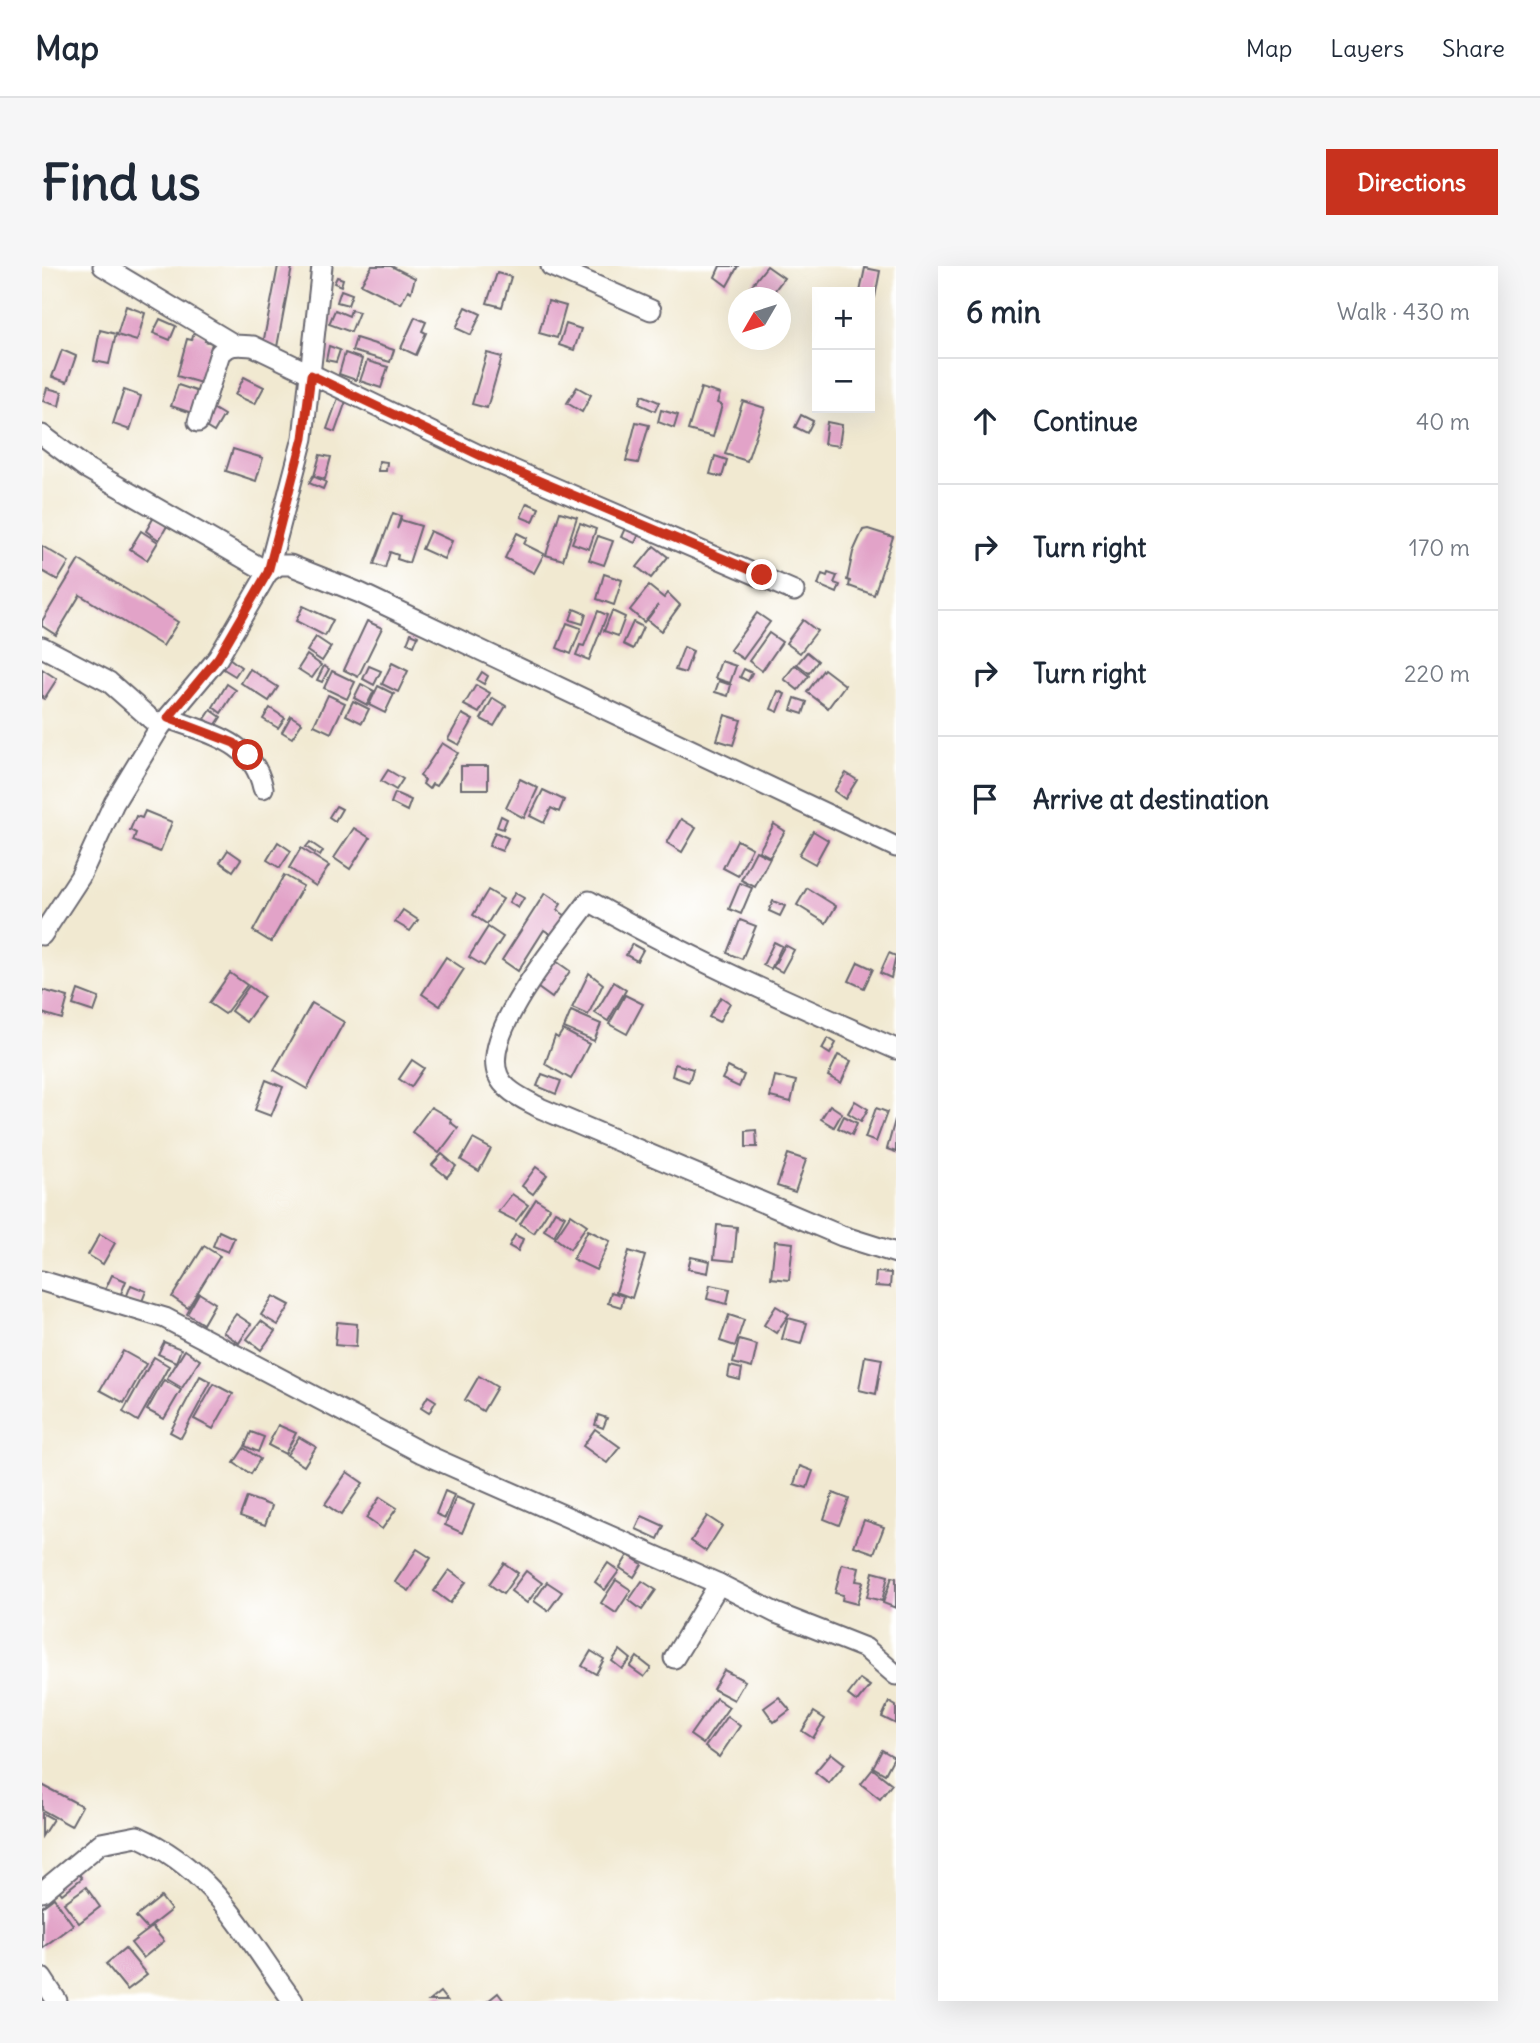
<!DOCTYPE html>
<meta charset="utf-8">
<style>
:root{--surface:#fff;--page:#f6f6f7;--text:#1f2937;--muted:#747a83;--line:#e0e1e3;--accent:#c8321e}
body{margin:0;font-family:Delius,sans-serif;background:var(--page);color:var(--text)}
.controls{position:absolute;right:21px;top:21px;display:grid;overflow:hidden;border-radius:0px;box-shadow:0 7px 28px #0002}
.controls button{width:63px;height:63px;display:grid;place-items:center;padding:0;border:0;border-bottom:2px solid var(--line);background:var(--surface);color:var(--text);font:35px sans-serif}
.compass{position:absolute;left:686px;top:21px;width:63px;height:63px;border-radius:50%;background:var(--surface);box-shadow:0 7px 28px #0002;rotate:231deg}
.stop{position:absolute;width:21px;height:21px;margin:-16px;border:5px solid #c8321e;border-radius:50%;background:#fff}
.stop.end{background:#c8321e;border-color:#fff;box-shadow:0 2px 7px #0008}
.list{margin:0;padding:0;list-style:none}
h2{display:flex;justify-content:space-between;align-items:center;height:91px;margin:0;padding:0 28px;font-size:30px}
h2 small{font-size:23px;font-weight:400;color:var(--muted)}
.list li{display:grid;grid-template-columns:46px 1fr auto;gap:21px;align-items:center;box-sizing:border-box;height:126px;padding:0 28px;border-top:2px solid var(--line)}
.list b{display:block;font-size:26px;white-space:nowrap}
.list em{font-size:23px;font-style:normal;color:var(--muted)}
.icon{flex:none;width:38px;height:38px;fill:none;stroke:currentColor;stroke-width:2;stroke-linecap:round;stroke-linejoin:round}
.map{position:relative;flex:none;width:854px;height:1735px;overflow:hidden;border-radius:0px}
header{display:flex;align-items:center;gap:42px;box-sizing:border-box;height:98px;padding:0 35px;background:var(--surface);border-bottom:2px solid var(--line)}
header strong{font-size:33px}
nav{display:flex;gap:38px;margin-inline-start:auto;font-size:24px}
.intro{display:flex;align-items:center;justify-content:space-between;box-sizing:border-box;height:168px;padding:0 42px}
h1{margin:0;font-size:49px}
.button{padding:18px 32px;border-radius:0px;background:var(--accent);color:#fff;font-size:24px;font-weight:700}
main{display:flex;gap:42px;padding:0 42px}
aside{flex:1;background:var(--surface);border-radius:0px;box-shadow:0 7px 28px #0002}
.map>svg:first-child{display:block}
.building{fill:#e2a3c8}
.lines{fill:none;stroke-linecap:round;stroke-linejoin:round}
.minor-casing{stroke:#6a6870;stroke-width:23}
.minor{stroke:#fff;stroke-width:19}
.route{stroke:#c8321e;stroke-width:9}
</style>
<header>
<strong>Map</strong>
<nav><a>Map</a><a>Layers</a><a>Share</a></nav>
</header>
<div class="intro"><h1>Find us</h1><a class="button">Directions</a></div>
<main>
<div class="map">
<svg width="854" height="1735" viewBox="0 0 854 1735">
<rect width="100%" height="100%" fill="#fff"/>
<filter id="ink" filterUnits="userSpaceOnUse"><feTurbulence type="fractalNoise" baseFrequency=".0143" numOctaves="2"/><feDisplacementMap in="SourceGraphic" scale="14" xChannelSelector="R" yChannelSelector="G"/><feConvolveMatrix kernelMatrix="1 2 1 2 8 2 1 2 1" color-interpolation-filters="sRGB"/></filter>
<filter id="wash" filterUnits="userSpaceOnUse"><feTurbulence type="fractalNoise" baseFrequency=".00686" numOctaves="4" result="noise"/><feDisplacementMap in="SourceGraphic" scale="28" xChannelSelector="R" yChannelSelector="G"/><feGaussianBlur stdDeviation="1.57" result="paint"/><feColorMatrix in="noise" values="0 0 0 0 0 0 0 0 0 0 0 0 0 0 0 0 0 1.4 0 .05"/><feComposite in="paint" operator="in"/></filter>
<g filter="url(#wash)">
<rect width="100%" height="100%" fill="#f1e9d1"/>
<g id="blocks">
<g class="building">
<path d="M236 0 250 1 235 81 221 78Z"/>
<path d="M330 0H349L373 12 369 26 366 24 359 38 319 18Z"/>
<path d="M678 0H696L685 20 673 11Z"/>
<path d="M725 0 742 12 727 32H714L706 24Z"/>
<path d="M823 2 838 5 833 31 828 30V26H818Z"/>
<path d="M455 7 469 11 460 41 445 37Z"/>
<path d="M295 11 301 13 299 20 292 17Z"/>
<path d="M299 24 310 28 306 39 295 36Z"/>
<path d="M506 35 524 40 515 72 497 67Z"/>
<path d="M84 40 103 47 95 75 75 69Z"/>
<path d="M424 41 439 48 429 69 414 62Z"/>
<path d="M293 44 307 50 309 44 317 46 309 66 287 58Z"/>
<path d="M373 51 384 56 380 65 384 67 374 89 359 82Z"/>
<path d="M118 53 134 60 128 74 111 67Z"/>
<path d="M524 58 539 63 532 84 517 79Z"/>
<path d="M58 64 74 68 67 98 52 95Z"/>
<path d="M152 66 165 70 163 75 170 77 159 117 135 110 145 73 150 74Z"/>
<path d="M314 72 352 84 348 96 310 85Z"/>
<path d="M287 80 298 84 294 96 284 94Z"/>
<path d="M20 84 34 90 25 116 10 111Z"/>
<path d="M303 87 320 93 314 114 297 108Z"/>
<path d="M445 87 460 91 445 142 430 138Z"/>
<path d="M325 95 346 101 339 122 318 115Z"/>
<path d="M202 111 222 121 213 138 193 129Z"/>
<path d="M136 119 160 127 153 148 129 140Z"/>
<path d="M535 121 549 129 540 146 525 137Z"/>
<path d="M5 122 20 126 17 140 1 135Z"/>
<path d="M659 122 678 128 675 137 680 139 671 171 646 164Z"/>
<path d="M82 124 99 130 88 164 71 158Z"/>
<path d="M600 129 617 136 613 145 597 138Z"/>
<path d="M296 132 304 135 293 166 285 163Z"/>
<path d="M701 135 723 142 705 195 683 188Z"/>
<path d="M167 140 182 149 172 166 157 157Z"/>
<path d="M619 144 636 149 632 162 616 156Z"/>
<path d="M759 149 771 155 765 167 753 161Z"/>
<path d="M594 156 607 159 596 197 584 195Z"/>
<path d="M785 156 800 159 797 180 782 178Z"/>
<path d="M191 183 221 192 214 215 184 205Z"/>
<path d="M278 189 289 191 283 213 272 210Z"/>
<path d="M673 190 685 194 680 211 668 208Z"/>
<path d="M337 195 345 196 344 205H336Z"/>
<path d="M271 210 284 216 281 223 267 217Z"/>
<path d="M485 237 497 242 491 256 479 251Z"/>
<path d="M518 246 535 251 521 294 504 289Z"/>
<path d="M351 247 359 250 355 263 359 254 379 260 367 297 355 293 356 289 348 286 343 302 332 298Z"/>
<path d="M112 251 125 260 117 274 104 265Z"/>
<path d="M538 257 554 263 547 283 530 277Z"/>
<path d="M584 260 598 266 593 277 579 271Z"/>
<path d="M826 263 851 271 832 329 807 320 808 315 805 314 811 286 821 264Z"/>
<path d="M99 265 116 276 105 294 88 283Z"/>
<path d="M388 265 410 275 402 293 380 283Z"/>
<path d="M475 267 485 272 482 278 502 288 492 307 463 292Z"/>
<path d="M556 270 571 275 562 299 547 294Z"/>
<path d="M0 280 27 296 16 314 0 305Z"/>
<path d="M612 280 626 291 609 312 595 301Z"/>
<path d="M37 294 136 356 121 380 38 329 14 369 0 360V355Z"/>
<path d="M786 307 795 310 792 317 798 319 795 327 776 319 780 308 785 310Z"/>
<path d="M562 308 580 314 572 339 555 333Z"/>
<path d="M607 320 622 332 626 327 638 339 619 365 605 354 616 339 602 356 588 344Z"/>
<path d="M261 340 291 354 283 370 254 355Z"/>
<path d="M532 343 544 348 541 358 528 354Z"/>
<path d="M556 345 565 349 547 394 534 389 538 379 542 380Z"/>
<path d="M570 345 583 351 576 370 562 365Z"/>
<path d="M715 347 728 356 701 393 688 384Z"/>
<path d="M761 354 775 365 758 387 744 377Z"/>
<path d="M325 355 340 362 316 411 302 404Z"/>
<path d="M591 356 601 361 591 383 581 378Z"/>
<path d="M525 357 539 362 529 388 515 382Z"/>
<path d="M369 367 376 370 372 380 365 377Z"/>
<path d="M727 367 740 376 720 405 707 395Z"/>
<path d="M274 371 289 381 280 395 265 385Z"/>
<path d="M642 381 651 385 643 407 633 404Z"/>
<path d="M765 386 776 395 767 407 755 398Z"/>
<path d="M265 389 279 399 270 412 256 403Z"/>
<path d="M187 392 199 401 193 410 180 402Z"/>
<path d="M679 395 694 400 688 417 673 412Z"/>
<path d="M350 397 366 405 356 426 340 418Z"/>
<path d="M753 399 767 410 756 424 742 413Z"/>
<path d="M282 400 287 403 280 416 275 414Z"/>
<path d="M327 400 339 405 332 419 321 413Z"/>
<path d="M0 403 15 413 2 433 0 432Z"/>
<path d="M208 403 236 421 227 435 199 417Z"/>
<path d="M702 403 710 407 706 415 698 411Z"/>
<path d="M782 403 803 419 786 442 765 426Z"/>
<path d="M290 405 313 416 305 433 282 422Z"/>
<path d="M440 406 446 410 442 418 435 414Z"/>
<path d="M677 415 689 419 686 430 673 426Z"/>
<path d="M185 418 194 424 179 447 171 441Z"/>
<path d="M319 418 332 425 325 439 312 432Z"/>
<path d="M434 419 448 427 437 447 422 439Z"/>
<path d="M336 420 352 428 343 447 327 439Z"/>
<path d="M736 425 743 428 736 446 729 443Z"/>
<path d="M286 429 303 437 289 467 272 459Z"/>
<path d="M451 432 464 440 452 460 439 453Z"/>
<path d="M753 432 765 436 761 448 749 444Z"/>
<path d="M311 435 327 443 320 457 304 449Z"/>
<path d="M228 442 243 452 236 462 221 453Z"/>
<path d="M169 444 179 451 173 460 163 453Z"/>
<path d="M420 448 431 454 417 479 406 473Z"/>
<path d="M683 449 699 454 691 479 675 474Z"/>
<path d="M249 450 260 457 250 472 240 466Z"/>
<path d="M400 477 416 487 394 520 390 518 387 523 381 518 383 514 378 510Z"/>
<rect x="419" y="500" width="27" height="23"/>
<path d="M346 504 361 513 354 524 339 515Z"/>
<path d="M804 507 815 514 803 533 792 525Z"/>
<path d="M478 513 496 522 482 552 464 542Z"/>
<path d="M501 524 522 534 517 546 509 542 502 557 488 550Z"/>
<path d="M353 527 369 534 365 545 349 537Z"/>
<path d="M294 540 300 543 293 555 287 551Z"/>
<path d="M103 545 130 556 118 586 91 575 94 567 88 564 94 550 100 552Z"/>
<path d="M459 550 465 553 461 563 455 561Z"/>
<path d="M639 553 654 562 640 586 625 577Z"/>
<path d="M732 558 743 565 728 591 717 585Z"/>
<path d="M312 562 328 572 308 603 292 592Z"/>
<path d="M771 565 786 574 773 598 757 589Z"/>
<path d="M453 566 466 572 460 585 447 580Z"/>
<path d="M695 574 710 582 696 610 681 602Z"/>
<path d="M236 576 249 585 238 602 225 594Z"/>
<path d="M268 576 281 585 278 590 264 581Z"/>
<path d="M259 582 287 600 274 620 247 602Z"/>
<path d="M186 584 199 593 191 605 178 596Z"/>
<path d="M714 585 728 592 713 621 699 614Z"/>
<path d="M242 609 261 620 229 676 211 665Z"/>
<path d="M698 617 710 622 699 648 687 643Z"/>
<path d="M765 622 794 640 784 657 755 639Z"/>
<path d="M446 624 461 633 445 658 431 649Z"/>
<path d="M473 627 482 632 476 642 467 636Z"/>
<path d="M503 627 519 638 515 644 529 653 516 673 502 664 476 705 460 694Z"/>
<path d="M731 635 743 640 738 650 727 645Z"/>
<path d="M361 644 376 654 368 665 353 656Z"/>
<path d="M698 654 714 660 700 693 685 687Z"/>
<path d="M446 661 461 671 442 700 427 691Z"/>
<path d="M732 676 740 680 729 703 721 699Z"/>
<path d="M590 678 601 684 595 695 584 689Z"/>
<path d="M743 679 752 684 740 706 731 701Z"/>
<path d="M847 687 854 690 849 712 838 707Z"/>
<path d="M404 691 422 703 398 740 380 728Z"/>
<path d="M511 693 528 705 510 732 492 719Z"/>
<path d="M816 696 831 703 822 722 807 715Z"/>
<path d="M188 707 205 719 183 748 167 737Z"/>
<path d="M547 707 561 718 546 749 530 742Z"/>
<path d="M572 716 584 724 566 755 553 747Z"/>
<path d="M207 720 222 731 204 756 189 745Z"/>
<path d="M0 724 26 731 20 753 0 747Z"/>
<path d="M36 724 57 732 52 746 31 739Z"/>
<path d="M583 729 601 738 585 768 567 758Z"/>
<path d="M679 731 688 737 677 756 667 751Z"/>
<path d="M270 737 302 756 265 823 232 804Z"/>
<path d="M529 745 559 758 552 775 522 762Z"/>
<path d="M521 764 547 778 529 813 503 798 513 770 516 772Z"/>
<path d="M786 772 794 777 788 788 780 783Z"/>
<path d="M796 789 809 795 799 817 786 810Z"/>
<path d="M370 794 382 802 369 821 357 813Z"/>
<path d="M633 798 651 803 647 816 630 810Z"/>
<path d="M686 801 702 809 697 821 680 813Z"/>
<path d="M500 808 519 815 514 828 495 820Z"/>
<path d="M733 810 754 815 749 836 728 831Z"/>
<path d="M224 814 241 821 229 850 213 844Z"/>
<path d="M813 835 826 843 819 855 806 847Z"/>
<path d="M788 839 800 847 792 861 779 853Z"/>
<path d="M389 841 409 853 408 856 416 862 397 887 370 866Z"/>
<path d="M834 842 845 846 834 876 823 872Z"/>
<path d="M802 850 815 857 810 869 796 862Z"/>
<path d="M853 854H854V886L845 883Z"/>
<path d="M714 864 715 881H704V865Z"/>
<path d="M431 873 449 883 437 905 419 894Z"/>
<path d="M400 888 414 900 405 911 390 899Z"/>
<path d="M746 888 764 894 753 926 735 920Z"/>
<path d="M494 901 505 909 491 928 480 920Z"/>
<path d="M470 928 486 939 474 955 456 946Z"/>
<path d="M494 933 508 942 492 967 478 958Z"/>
<path d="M513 945 523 950 512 970 502 964Z"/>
<path d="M529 948 545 959 528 983 513 972Z"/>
<path d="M675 959 695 961 692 995 672 993Z"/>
<path d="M546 964 568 975 554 1004 531 993Z"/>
<path d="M177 965 192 972 186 986 171 980Z"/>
<path d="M58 968 73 977 61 998 46 989Z"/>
<path d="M473 969 481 973 476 985 467 980Z"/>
<path d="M733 975 751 977 747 1014 729 1012Z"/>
<path d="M162 980 178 990 146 1042 130 1031Z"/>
<path d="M587 985 603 990 590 1032 574 1026Z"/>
<path d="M649 991 668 995 666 1007 646 1003Z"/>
<path d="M834 1006 849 1007 848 1021 833 1020Z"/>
<path d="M70 1009 84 1015 78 1030 63 1024Z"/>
<path d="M89 1019 104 1025 99 1038 84 1032Z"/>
<path d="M668 1019 688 1023 685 1038 665 1033Z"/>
<path d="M569 1026 582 1030 579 1041 566 1037Z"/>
<path d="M157 1027 173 1037 161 1058 145 1048Z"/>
<path d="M231 1030 248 1039 236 1059 219 1049Z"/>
<path d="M734 1040 747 1048 734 1067 722 1059Z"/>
<path d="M194 1048 209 1058 197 1077 181 1066Z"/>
<path d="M687 1049 702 1054 693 1080 678 1075Z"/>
<path d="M746 1052 765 1057 759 1078 740 1073Z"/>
<path d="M219 1055 233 1065 219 1084 205 1073Z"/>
<path d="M295 1056 315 1058 314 1081 293 1079Z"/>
<path d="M697 1074 715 1079 710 1102 691 1097Z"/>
<path d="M122 1076 139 1083 134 1096 116 1088Z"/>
<path d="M143 1084 158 1094 140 1122 125 1113Z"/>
<path d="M81 1085 104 1098 82 1137 58 1124Z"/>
<path d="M823 1090 840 1093 834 1128 817 1124Z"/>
<path d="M112 1091 127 1100 96 1155 81 1146Z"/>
<path d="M688 1100 700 1103 698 1114 686 1111Z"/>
<path d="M158 1110 169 1116 139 1172 128 1166Z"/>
<path d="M437 1110 455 1121 441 1145 423 1134Z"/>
<path d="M122 1114 139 1124 122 1153 105 1144Z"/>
<path d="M172 1118 191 1128 171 1163 152 1153Z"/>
<path d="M386 1130 394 1135 387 1147 379 1142Z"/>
<path d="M556 1149 565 1152 561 1162 553 1159Z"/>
<path d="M236 1159 254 1167 243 1188 226 1179Z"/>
<path d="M553 1163 578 1181 565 1197 541 1180Z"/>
<path d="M209 1166 222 1171 216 1186 203 1180Z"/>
<path d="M257 1171 274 1181 262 1200 245 1189Z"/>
<path d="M202 1182 218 1193 209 1208 192 1197Z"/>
<path d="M758 1200 771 1205 765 1222 752 1218Z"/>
<path d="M305 1206 321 1217 299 1249 283 1238Z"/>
<path d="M403 1225 412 1229 403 1252 394 1248Z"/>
<path d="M791 1227 807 1233 797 1259 782 1253Z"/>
<path d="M205 1231 230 1240 223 1259 198 1250Z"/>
<path d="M338 1231 355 1242 340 1263 324 1252Z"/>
<path d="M414 1231 432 1239 420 1267 403 1259Z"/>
<path d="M600 1250 622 1260 616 1273 594 1263Z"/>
<path d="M665 1250 680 1260 664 1285 649 1275Z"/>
<path d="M822 1254 842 1261 832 1287 812 1280Z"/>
<path d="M375 1283 389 1292 367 1325 353 1316Z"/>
<path d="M586 1289 600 1298 592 1311 578 1302Z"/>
<path d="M462 1297 476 1307 461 1328 447 1318Z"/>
<path d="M566 1297 577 1305 563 1324 553 1316Z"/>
<path d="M800 1298 817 1302 814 1315 821 1316 815 1338 800 1334 801 1329 793 1327Z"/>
<path d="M407 1304 424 1316 408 1337 392 1325Z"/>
<path d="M484 1305 500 1317 485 1337 469 1325Z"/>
<path d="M831 1306 846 1310 840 1335 825 1331Z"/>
<path d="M850 1311 854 1312V1342L841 1337Z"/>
<path d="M574 1314 589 1324 574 1347 559 1337Z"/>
<path d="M600 1315 614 1324 600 1344 587 1334Z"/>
<path d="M505 1316 520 1326 506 1345 492 1335Z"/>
<path d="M578 1384 589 1393 580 1403 570 1395Z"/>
<path d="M549 1385 562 1393 554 1408 540 1400Z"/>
<path d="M595 1391 609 1402 602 1411 588 1401Z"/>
<path d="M682 1404 703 1415 692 1434 671 1423Z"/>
<path d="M818 1413 828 1420 815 1436 806 1429Z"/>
<path d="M737 1431 748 1444 732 1456 722 1442Z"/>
<path d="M674 1432 687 1441 661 1478 648 1469Z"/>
<path d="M847 1436 854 1440V1458L840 1451Z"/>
<path d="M772 1446 783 1453 771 1472 760 1465Z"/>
<path d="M685 1450 698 1460 677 1491 663 1481Z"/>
<path d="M840 1484 852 1491 843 1508 831 1501Z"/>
<path d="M789 1487 803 1498 787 1517 773 1506Z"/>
<path d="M831 1503 850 1518 838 1533 819 1518Z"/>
<path d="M0 1519 40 1540 29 1560 0 1544Z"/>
<path d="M0 1547 11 1553 0 1570Z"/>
<path d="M33 1603 40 1612 20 1628 13 1619Z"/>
<path d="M44 1621 58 1641 37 1657 22 1637Z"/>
<path d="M119 1631 129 1644 105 1663 94 1651Z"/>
<path d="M12 1632 31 1659 0 1682V1641Z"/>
<path d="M110 1661 122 1675 101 1692 89 1677Z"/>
<path d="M83 1682 105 1709 85 1724 64 1698Z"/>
<path d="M398 1726 405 1735H387Z"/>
<path d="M456 1727 462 1735H446Z"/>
</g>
</g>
</g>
<g filter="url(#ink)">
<use href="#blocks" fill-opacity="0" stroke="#6a6870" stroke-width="2"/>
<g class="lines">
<g class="minor-casing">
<g id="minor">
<path d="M61 0 193 79"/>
<path d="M509 0 609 44"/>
<path d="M156 156 178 87C188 77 197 79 211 80L439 190 752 325"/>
<path d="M0 169 44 202 226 306 237 299H248L318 327 854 581"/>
<path d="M0 381 67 416 118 461"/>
<path d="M126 452C166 468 211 474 221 522"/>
<path d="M0 669 38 611 72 537 118 461 176 392 226 306 261 172 280 0"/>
<path d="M854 783C750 737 646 692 547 635 522 670 438 766 456 809 462 825 484 834 498 842L800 970 854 987"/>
<path d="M0 1015 123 1052 380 1187 677 1318 734 1347 823 1382 854 1409"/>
<path d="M632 1392 677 1318"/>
<path d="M0 1626 59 1577 95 1570C174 1606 202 1669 251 1735"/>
<path d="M0 1712 15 1735"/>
</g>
</g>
<use href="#minor" class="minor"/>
</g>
</g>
<g class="lines" filter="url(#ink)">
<path class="route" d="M206 489 192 477 126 452 176 392 226 306 261 172 269 109 439 190 720 309"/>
</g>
</svg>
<div class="controls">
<button>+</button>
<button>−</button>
</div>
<svg class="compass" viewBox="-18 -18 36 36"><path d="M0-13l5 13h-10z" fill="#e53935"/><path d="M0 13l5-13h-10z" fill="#747a83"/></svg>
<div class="stop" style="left:206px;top:489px"></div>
<div class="stop end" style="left:720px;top:309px"></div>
</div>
<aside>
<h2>6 min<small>Walk · 430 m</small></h2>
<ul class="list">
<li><svg class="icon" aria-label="ahead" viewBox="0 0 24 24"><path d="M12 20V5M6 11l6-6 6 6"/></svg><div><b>Continue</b></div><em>40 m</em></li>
<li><svg class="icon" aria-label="right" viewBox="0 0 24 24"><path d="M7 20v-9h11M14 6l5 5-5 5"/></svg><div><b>Turn right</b></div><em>170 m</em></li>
<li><svg class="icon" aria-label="right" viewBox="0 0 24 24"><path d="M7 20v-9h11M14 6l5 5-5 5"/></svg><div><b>Turn right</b></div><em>220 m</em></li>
<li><svg class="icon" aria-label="arrive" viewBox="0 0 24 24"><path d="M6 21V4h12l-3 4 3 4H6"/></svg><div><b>Arrive at destination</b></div></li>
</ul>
</aside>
</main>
